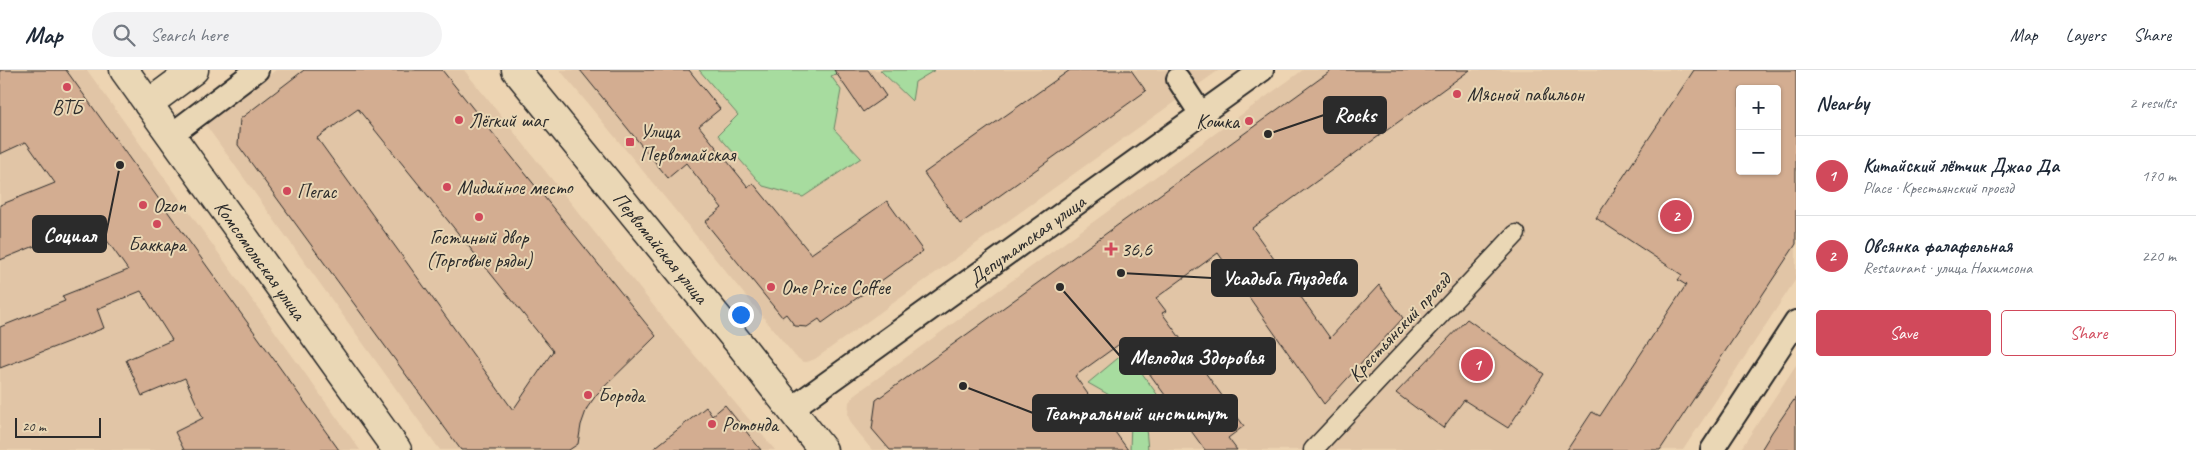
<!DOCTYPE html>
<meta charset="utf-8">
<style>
:root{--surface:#fff;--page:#f2f2f3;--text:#1f2937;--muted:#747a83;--line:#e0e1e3;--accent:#d1495b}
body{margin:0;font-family:Caveat,sans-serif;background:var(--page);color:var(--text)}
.controls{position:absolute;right:15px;top:15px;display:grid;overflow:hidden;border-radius:5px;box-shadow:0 1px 4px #0004}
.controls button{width:45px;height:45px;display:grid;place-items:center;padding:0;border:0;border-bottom:1px solid var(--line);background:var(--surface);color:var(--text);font:25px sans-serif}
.scale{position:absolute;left:15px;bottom:12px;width:86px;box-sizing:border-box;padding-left:5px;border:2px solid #2b2b2b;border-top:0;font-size:14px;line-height:18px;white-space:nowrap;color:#2b2b2b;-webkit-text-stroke:4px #ead7b5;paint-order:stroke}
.you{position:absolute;left:740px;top:244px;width:18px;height:18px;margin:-12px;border:4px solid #fff;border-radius:50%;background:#1a73e8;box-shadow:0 0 0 8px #1a73e833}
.badge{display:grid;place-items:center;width:32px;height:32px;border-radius:50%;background:var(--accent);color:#fff;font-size:16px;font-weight:700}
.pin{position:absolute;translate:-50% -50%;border:2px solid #fff;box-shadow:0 1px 5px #0006}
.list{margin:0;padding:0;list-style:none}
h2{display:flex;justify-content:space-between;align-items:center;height:65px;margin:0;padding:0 20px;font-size:21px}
h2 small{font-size:16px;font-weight:400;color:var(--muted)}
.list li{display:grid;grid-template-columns:32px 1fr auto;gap:15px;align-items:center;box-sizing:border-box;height:80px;padding:0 20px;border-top:1px solid var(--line)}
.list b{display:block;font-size:19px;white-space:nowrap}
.list p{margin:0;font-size:16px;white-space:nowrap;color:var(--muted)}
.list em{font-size:16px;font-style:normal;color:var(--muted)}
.actions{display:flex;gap:10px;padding:15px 20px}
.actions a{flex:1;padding:11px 0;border:1px solid var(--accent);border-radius:5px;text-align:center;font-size:18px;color:var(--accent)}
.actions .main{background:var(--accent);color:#fff}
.icon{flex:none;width:28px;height:28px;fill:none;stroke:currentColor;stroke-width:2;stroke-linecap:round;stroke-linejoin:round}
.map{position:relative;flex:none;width:1796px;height:380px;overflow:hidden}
header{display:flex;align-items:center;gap:30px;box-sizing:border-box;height:70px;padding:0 25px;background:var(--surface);border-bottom:1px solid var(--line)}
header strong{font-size:24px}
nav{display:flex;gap:28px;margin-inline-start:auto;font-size:18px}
.search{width:350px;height:45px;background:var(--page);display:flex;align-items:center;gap:12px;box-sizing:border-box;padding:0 18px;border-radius:28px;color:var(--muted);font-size:19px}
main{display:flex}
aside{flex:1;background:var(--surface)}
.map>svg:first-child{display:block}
.built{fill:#e1c5a6;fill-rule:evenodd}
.green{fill:#a7dc9f;stroke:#698465}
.building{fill:#d3ad91;stroke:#2b2b2b;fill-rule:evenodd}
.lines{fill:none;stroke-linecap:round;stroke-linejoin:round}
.pedestrian-casing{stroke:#2b2b2b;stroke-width:21}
.minor-casing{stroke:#2b2b2b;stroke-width:26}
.tertiary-casing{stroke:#2b2b2b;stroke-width:31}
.primary-casing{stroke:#2b2b2b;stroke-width:31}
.pedestrian{stroke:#ead7b5;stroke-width:18}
.minor{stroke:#ead7b5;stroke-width:22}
.tertiary{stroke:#ead7b5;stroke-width:28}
.primary{stroke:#ead7b5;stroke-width:28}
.poi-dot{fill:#d1495b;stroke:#ead7b5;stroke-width:2}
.labels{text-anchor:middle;stroke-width:4;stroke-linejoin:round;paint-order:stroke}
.poi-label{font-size:20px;fill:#2b2b2b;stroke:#ead7b5;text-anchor:start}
.street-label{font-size:20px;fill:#2b2b2b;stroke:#ead7b5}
.leader{fill:none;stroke:#2b2b2b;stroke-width:2}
.callout-dot{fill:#2b2b2b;stroke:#ead7b5;stroke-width:2}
.callout{fill:#2b2b2b;stroke:#2b2b2b;stroke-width:2}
.callout-label{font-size:21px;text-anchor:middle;font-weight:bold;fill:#fff}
</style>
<header>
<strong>Map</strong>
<div class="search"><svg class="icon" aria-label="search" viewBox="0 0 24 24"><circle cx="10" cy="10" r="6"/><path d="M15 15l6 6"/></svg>Search here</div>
<nav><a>Map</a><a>Layers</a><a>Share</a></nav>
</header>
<main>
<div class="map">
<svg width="1796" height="380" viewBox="0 0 1796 380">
<rect width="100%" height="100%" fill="#edd4b2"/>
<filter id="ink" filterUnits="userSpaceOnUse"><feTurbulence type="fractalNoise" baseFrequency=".02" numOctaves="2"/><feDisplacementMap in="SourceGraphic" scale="10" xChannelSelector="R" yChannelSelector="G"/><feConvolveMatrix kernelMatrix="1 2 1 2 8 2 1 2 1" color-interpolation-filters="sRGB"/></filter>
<g filter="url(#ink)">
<g class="built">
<path d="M0 0H87L360 380H0Z"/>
<path d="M276 0H464L669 255 775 380H440L205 54Z"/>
<path d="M560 0H1219L815 289 807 292H803L795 286Z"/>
<path d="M1303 0H1796V209L1683 380H872L853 357 848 346 849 332 857 323ZM1740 19H1777V101H1740Z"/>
<path d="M1796 295V380H1740Z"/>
</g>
<g class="green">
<path d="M699 0H845L831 6 841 20 834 59 861 88 803 127 763 116 718 65 738 45Z"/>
<path d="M880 0H935L915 12 912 31Z"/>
<path d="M1135 274 1156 281 1139 299 1164 334 1145 348 1148 380H1130L1131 352 1118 330 1088 313Z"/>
</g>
<g class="building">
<path d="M0 0H66L339 380H184L175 362 203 348 185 308 142 326 126 290 172 270 141 221 97 239 104 258 0 298V257L65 231 62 226 128 200 94 152 0 190V135L55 113 26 72 0 84Z"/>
<path d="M304 0H442L656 266 597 324 587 338 581 355 578 374 569 380H461L238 75 240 49ZM358 39 553 281 513 340 317 68Z"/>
<path d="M580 0H689L720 39 699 56 748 117 753 113 811 184 887 131 923 181 822 253 819 249 807 257 795 256 786 244 782 247 705 152 722 138 686 93 668 108Z"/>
<path d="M834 0H868L886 26 863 42Z"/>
<path d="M1070 0H1131L1146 21 960 154 924 103Z"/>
<path d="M1332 0H1470L1252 158 1330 268 1379 215 1403 248 1324 334 1218 183 1156 228 1166 241 1162 243 1244 356 1228 368 1237 380H1205L1125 270 1075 306 1128 380H890L872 359 876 330Z"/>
<path d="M1694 0H1796V174L1660 380H1567L1592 342 1600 346 1686 215 1678 210 1682 205 1596 148ZM1740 19H1777V101H1740Z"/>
<path d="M1467 249 1544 304 1508 358 1464 330 1443 358 1396 323Z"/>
<path d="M1796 327V380H1761L1772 362Z"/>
<path d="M725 335 761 380H652L706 337 712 346Z"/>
</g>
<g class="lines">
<g class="pedestrian-casing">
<path id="pedestrian" d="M1313 380 1516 164"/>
</g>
<g class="minor-casing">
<g id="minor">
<path d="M1178 9 1201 44"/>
<path d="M171 65 257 0"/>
<path id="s1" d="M791 339 1262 0"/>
<path d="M1712 380 1796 252"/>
</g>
</g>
<g class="tertiary-casing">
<path id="tertiary" d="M148 34 194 0"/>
</g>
<g class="primary-casing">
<g id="primary">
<path id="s2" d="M124 0 397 380"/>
<path id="s3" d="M516 0 742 277 823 380"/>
</g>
</g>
<use href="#pedestrian" class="pedestrian"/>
<use href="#minor" class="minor"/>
<use href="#tertiary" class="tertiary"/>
<use href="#primary" class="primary"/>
</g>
</g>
<g class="poi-dot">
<circle cx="67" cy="17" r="5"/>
<circle cx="1457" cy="24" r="5"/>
<circle cx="459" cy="50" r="5"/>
<circle cx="1249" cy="51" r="5"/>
<rect x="625" y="67" width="10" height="10" rx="2.5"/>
<circle cx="447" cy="117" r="5"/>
<circle cx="287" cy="121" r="5"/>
<circle cx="143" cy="135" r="5"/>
<circle cx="479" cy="147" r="5"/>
<circle cx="157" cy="154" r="5"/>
<path d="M1108.5 171.5h5v5h5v5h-5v5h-5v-5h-5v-5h5z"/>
<circle cx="771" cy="217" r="5"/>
<circle cx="588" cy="325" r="5"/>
<circle cx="712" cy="354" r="5"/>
</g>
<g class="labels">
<g class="poi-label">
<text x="1467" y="31">Мясной павильон</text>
<text x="67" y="44" text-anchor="middle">ВТБ</text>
<text x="469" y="57">Лёгкий шаг</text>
<text x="1239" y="58" text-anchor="end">Кошка</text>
<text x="640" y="68">Улица<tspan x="640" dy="23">Первомайская</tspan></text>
<text x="457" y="124">Мидийное место</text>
<text x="297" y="128">Пегас</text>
<text x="153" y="142">Ozon</text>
<text x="479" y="174" text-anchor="middle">Гостиный двор<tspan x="479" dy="23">(Торговые ряды)</tspan></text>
<text x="157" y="181" text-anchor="middle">Баккара</text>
<text x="1121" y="186">36,6</text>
<text x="781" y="224">One Price Coffee</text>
<text x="598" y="332">Борода</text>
<text x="722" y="361">Ротонда</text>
</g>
<g class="street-label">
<text dy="7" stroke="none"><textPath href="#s1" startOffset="290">Депутатская улица</textPath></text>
<text dy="7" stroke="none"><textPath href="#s3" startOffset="229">Первомайская улица</textPath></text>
<text dy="7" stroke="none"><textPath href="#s2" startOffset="234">Комсомольская улица</textPath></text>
<text transform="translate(1399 257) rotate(-47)" y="7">Крестьянский проезд</text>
</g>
</g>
<path class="leader" d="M1268 64L1324 45M120 95L106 164M1121 203L1212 208M1060 217L1120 286M963 316L1033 343"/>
<g class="callout-dot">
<circle cx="1268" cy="64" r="5"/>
<circle cx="120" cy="95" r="5"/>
<circle cx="1121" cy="203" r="5"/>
<circle cx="1060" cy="217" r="5"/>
<circle cx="963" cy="316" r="5"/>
</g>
<g class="callout">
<rect x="1324" y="27" width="62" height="36" rx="5"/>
<rect x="33" y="146" width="73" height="36" rx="5"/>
<rect x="1212" y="190" width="145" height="36" rx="5"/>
<rect x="1120" y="268" width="155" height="36" rx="5"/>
<rect x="1033" y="325" width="204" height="36" rx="5"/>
</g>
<g class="callout-label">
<text x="1355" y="52">Rocks</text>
<text x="70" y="172">Социал</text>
<text x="1284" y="215">Усадьба Гнуздева</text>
<text x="1197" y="294">Мелодия Здоровья</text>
<text x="1135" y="350">Театральный институт</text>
</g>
</svg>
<div class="controls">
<button>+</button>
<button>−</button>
</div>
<div class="scale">20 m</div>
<div class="you"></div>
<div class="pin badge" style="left:1477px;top:295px">1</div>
<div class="pin badge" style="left:1676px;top:146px">2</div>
</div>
<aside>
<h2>Nearby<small>2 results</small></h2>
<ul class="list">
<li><span class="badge">1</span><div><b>Китайский лётчик Джао Да</b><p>Place · Крестьянский проезд</p></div><em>170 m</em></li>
<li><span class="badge">2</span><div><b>Овсянка фалафельная</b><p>Restaurant · улица Нахимсона</p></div><em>220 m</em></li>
</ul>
<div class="actions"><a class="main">Save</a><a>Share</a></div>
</aside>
</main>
